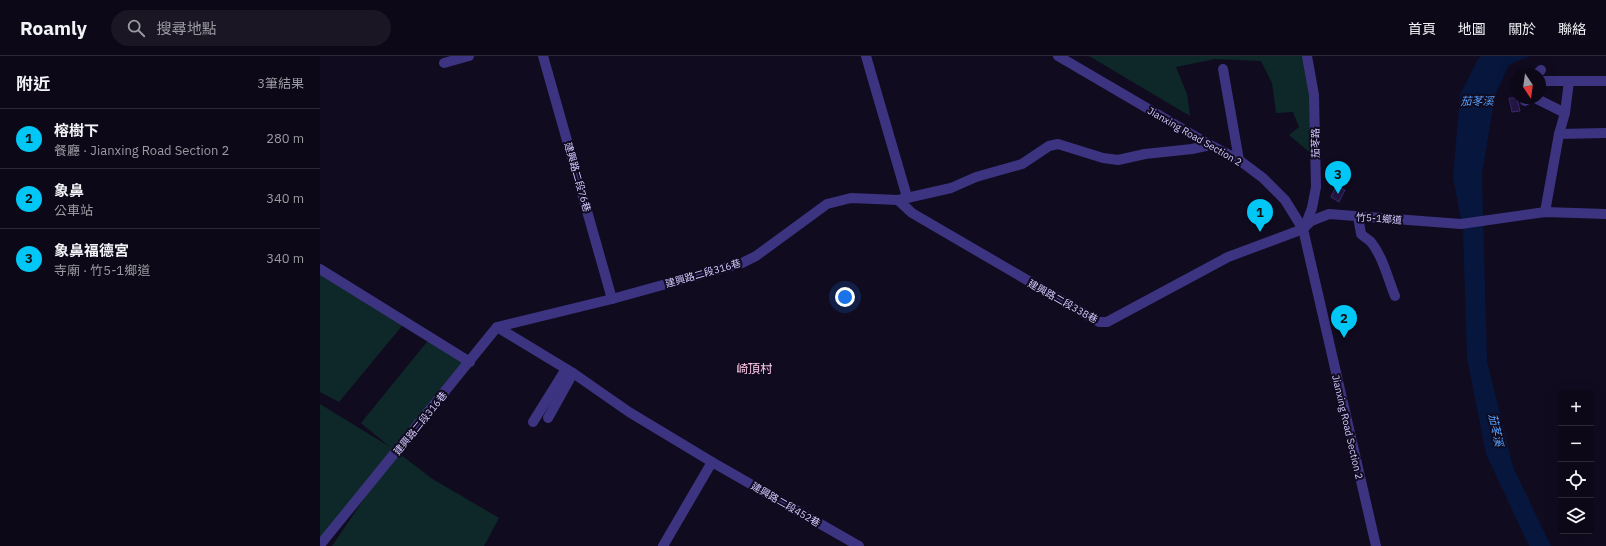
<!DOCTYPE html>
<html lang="zh-TW">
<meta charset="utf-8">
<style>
:root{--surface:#0c0817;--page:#1a1624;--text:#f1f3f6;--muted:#9a9aa1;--line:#2c2936;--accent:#00c7f5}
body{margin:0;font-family:"IBM Plex Sans","Noto Sans TC",sans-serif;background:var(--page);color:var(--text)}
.controls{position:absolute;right:12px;bottom:12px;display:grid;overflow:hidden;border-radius:4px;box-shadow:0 4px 16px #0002}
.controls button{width:36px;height:36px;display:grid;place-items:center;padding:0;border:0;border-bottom:1px solid var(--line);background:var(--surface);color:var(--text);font:20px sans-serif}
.compass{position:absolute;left:1190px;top:12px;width:36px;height:36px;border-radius:50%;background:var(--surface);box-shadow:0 4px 16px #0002;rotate:167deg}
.you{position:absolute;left:525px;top:241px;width:14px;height:14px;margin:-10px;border:3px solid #fff;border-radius:50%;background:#1a73e8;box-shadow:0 0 0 6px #1a73e833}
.badge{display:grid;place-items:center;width:26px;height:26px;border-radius:50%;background:var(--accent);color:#111;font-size:13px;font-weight:700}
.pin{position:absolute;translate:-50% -33px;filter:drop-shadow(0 1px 2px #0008)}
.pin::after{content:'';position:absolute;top:21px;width:14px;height:12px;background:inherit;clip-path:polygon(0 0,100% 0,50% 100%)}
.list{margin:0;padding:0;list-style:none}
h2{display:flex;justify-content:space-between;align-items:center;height:52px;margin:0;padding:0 16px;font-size:17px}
h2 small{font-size:13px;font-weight:400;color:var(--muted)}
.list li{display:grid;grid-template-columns:26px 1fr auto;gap:12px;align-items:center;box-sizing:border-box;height:60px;padding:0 16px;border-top:1px solid var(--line)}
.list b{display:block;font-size:15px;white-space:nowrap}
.list p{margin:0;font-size:13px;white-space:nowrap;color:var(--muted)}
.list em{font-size:13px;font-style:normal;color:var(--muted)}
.icon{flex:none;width:22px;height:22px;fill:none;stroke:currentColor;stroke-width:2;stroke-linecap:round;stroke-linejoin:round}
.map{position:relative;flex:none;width:1286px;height:490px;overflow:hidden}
header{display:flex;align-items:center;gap:24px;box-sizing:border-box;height:56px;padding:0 20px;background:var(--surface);border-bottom:1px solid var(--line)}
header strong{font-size:19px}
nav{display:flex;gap:22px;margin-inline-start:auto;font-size:14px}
.search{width:280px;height:36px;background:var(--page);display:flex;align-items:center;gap:10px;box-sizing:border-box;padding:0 14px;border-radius:22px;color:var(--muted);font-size:15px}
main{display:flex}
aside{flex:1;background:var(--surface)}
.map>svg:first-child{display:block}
.green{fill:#0e2829}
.water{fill:#07163d}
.building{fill:#231641;stroke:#3b276e}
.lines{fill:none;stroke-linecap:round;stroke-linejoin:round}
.minor{stroke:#3d3481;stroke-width:10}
.labels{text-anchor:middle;stroke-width:4;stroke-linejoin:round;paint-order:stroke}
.street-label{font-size:10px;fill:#d4caff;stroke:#100b1f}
.water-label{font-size:11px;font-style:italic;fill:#58a3ff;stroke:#100b1f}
.quarter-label{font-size:12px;fill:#ffcce8;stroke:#100b1f}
</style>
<header>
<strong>Roamly</strong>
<div class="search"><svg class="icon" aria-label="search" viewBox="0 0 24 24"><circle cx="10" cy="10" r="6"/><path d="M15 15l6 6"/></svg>搜尋地點</div>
<nav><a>首頁</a><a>地圖</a><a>關於</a><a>聯絡</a></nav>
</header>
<main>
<aside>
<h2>附近<small>3筆結果</small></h2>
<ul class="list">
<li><span class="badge">1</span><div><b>榕樹下</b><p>餐廳 · Jianxing Road Section 2</p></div><em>280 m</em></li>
<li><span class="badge">2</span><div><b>象鼻</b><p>公車站</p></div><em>340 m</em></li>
<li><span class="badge">3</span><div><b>象鼻福德宮</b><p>寺廟 · 竹5-1鄉道</p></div><em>340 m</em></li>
</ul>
</aside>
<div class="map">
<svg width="1286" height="490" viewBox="0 0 1286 490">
<rect width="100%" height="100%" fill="#100b1f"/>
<g class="green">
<path d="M769 0H983L1000 105 969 79 979 71 973 56 956 57 952 27 941 5 895 3 856 11 867 38 870 60Z"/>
<path d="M0 210 86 265 19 346 0 336Z"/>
<path d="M111 281 150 306 76 395 111 422 179 462 164 490H12L73 400 0 489V348L70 391 41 367Z"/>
</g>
<path class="water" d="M1161 0H1210L1189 9 1175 39 1162 118 1167 305 1193 411 1231 490H1209L1166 398 1147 302 1143 174 1133 121 1140 39 1158 3Z"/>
<g class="building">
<path d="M1189 42H1197L1200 55 1192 56Z"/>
<path d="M1016 130 1025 134 1019 146 1011 141Z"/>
</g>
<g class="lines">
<g class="minor">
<path d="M223 0 292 243"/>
<path d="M546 0 587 141"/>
<path d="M738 0 890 89 919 104 943 122 965 144 983 173 1056 490"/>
<path d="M124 7 149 0"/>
<path d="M903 13 919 104"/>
<path d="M1217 18 1221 14"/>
<path d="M1220 25H1286"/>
<path d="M1205 42V45"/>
<path d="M1215 42 1245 57"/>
<path d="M1239 78 1286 77"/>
<path d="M578 144 592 157 779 266H787L908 201 983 173 991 165 1009 158 1141 168 1225 156 1286 158"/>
<path d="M1225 156 1239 78 1245 57 1249 25"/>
<path d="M1038 160 1041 178C1044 181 1048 183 1051 186 1063 201 1068 223 1075 240"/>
<path d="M985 170 992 152 996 131 994 39 987 0"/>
<path d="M0 213 150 306"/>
<path d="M177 271 253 317 309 356 392 406 539 490"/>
<path d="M228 362 253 317"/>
<path d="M213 366 246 313"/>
<path d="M0 489 177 271 292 243 422 207 436 200 507 148 531 142 578 144 631 132 656 121 702 108 729 90 738 88 783 102 798 104 825 98 872 93 890 89"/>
<path d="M343 490 392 406"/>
</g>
</g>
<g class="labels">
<g class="street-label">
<text transform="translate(875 80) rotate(30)" y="4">Jianxing Road Section 2</text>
<text transform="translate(995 87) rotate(-91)" y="4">茄苳路</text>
<text transform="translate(258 121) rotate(74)" y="4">建興路二段76巷</text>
<text transform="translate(1059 162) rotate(4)" y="4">竹5-1鄉道</text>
<text transform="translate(383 217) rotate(-16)" y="4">建興路二段316巷</text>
<text transform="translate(743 245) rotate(29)" y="4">建興路二段338巷</text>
<text transform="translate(100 367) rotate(-51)" y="4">建興路二段316巷</text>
<text transform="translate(1028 371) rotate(77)" y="4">Jianxing Road Section 2</text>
<text transform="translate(466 448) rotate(30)" y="4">建興路二段452巷</text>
</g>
<g class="water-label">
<text x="1157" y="49">茄苳溪</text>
<text transform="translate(1176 374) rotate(78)" y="4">茄苳溪</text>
</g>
<g class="quarter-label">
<text x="434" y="317">崎頂村</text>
</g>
</g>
</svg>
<div class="controls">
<button>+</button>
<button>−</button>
<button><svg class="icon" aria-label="locate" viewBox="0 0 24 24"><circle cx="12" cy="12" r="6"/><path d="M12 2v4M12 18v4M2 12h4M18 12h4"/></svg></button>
<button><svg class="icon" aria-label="layers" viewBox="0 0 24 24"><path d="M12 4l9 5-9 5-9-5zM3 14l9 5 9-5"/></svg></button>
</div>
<svg class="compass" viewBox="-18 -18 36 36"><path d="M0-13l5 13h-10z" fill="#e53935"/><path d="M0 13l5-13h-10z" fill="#9a9aa1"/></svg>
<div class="you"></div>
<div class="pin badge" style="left:940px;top:176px">1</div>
<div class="pin badge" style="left:1024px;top:282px">2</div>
<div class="pin badge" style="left:1018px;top:138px">3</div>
</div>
</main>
